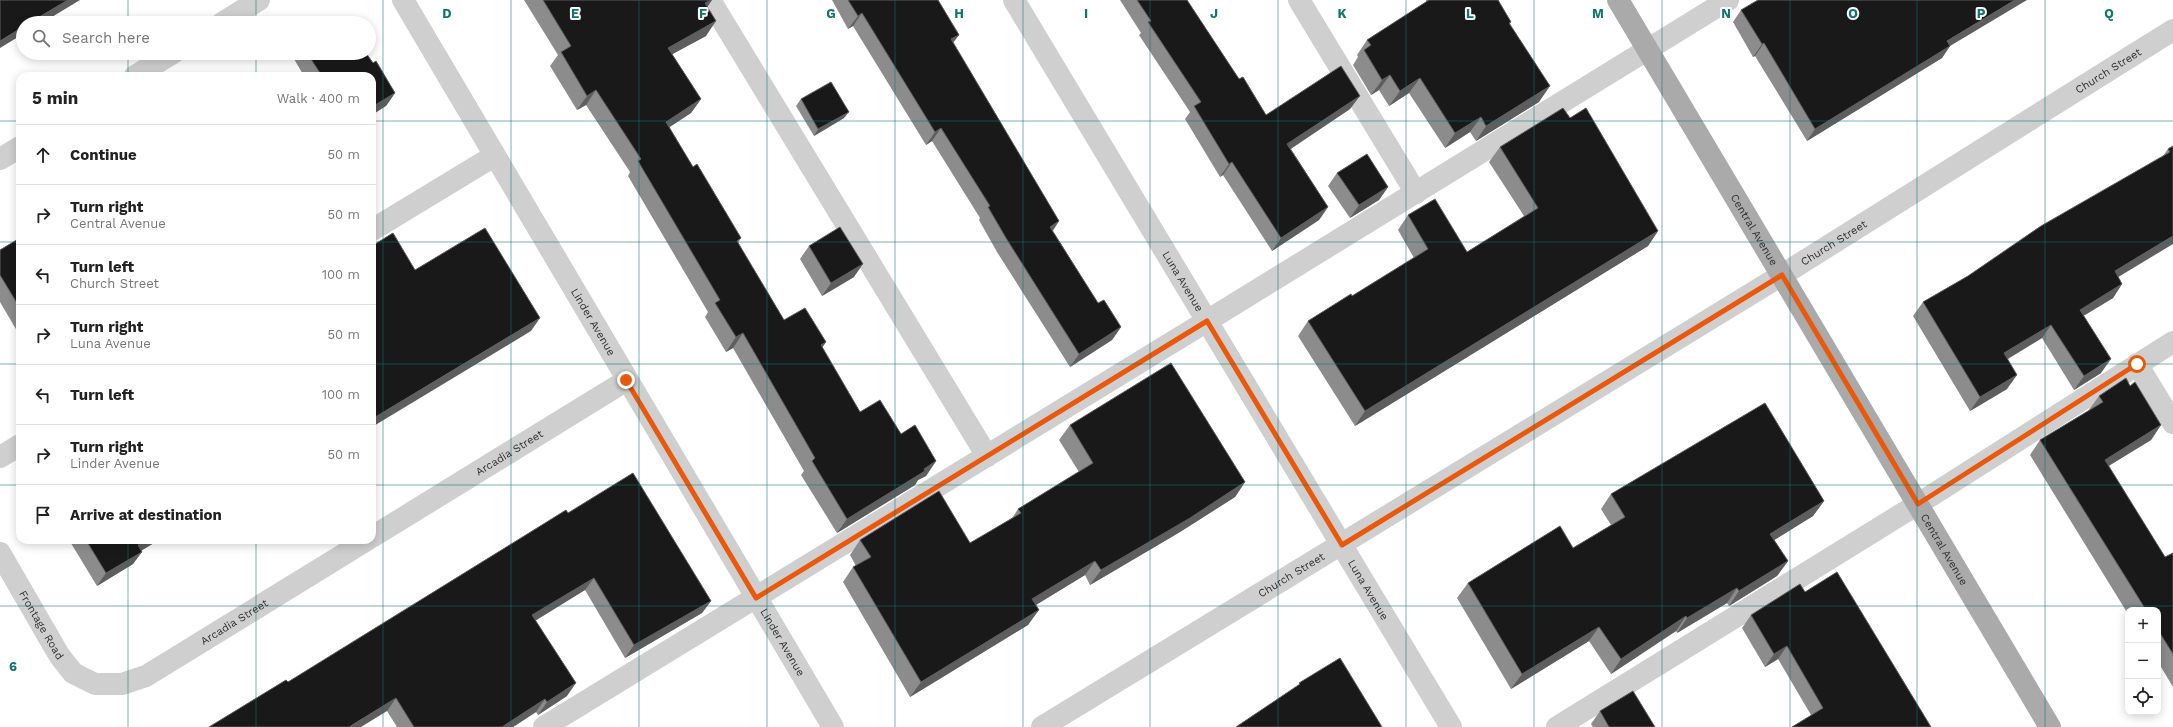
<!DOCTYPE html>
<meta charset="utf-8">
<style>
:root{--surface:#fff;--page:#f2f2f2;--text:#222;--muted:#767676;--line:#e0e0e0}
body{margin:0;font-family:"Work Sans",sans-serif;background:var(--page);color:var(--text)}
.controls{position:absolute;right:12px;bottom:12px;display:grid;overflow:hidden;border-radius:8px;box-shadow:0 2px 10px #0003}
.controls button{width:36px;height:36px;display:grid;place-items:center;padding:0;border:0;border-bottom:1px solid var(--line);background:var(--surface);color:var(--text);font:20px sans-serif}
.stop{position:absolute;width:12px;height:12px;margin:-9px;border:3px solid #ea580c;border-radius:50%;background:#fff}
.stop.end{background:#ea580c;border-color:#fff;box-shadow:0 1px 4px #0008}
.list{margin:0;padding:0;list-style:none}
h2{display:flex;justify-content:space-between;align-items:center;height:52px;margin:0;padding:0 16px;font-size:17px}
h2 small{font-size:13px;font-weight:400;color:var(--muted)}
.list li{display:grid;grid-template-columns:26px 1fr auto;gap:12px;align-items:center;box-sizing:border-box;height:60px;padding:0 16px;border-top:1px solid var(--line)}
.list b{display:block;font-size:15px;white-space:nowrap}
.list p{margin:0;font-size:13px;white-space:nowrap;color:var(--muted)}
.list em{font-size:13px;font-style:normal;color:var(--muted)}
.icon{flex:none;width:22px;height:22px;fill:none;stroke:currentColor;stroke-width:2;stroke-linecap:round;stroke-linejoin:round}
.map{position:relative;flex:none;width:2173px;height:727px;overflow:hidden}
.search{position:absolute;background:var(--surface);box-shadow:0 2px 10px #0003;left:16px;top:16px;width:360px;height:44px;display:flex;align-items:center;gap:10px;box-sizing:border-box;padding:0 14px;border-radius:22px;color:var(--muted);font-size:15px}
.panel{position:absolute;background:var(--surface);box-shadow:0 2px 10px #0003;left:16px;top:72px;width:360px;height:472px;border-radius:12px}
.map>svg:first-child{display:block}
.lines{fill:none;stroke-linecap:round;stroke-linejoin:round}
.minor{stroke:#cfcfcf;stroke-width:22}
.major{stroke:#aaa;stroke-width:22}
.wall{fill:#8c8c8c}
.shaded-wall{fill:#5e5e5e}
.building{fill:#191919;stroke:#5e5e5e}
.route{stroke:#ea580c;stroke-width:5}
.grid{fill:none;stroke:#0f766e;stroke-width:1;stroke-opacity:0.55}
.labels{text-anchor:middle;stroke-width:4;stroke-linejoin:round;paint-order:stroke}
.street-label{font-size:11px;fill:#323232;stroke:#fff}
.grid-label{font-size:13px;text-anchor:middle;font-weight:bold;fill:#0f766e;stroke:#fff;stroke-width:4;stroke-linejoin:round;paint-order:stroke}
</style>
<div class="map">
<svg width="2173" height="727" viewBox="0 0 2173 727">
<rect width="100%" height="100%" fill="#fff"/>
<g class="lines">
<g class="minor">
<path id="s1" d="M403 0 833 727"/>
<path d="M710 0 987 456"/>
<path id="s2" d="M1014 0 1451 727"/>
<path d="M1299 0 1416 193"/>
<path d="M222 23 259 0"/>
<path d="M135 76 173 53"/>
<path d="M0 159 20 147"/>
<path d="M372 230 494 156"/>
<path d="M2137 364 2173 423"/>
<path d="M0 457 20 445"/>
<path id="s3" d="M372 537 627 380"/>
<path id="s4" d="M0 553 59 655 73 673 95 684H122L146 676 367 540"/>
<path d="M544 727 1207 321 1728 0"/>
<path id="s5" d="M1042 727 1782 275 2173 30"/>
<path d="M1557 727 1918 504 2173 342"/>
</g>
<path class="major" id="s6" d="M1618 0 2050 727"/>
</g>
<g class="wall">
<path d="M524 0H712L707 7 706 36 672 54 701 99 691 113 669 127 693 167 741 238 738 243 784 320 826 342 822 347 860 412 901 434 936 461 926 476 918 480 915 485 837 533 801 475 804 471 733 348 726 352 705 317 708 312 628 176 630 172 586 105 577 110 550 66 558 55Z"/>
<path d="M832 0H938L959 35 953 42 1059 221 1053 231 1098 303 1121 327 1112 340 1070 367 997 252 979 220 980 218 932 141 926 145 853 26 848 29Z"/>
<path d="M1120 0H1187L1239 79 1266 115 1350 109 1291 149 1328 207 1319 220 1272 251 1223 175 1220 177 1185 119 1190 112 1139 35 1141 33Z"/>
<path d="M1426 0H1498L1511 22 1510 24 1539 102 1476 141 1470 132 1445 148 1409 93 1389 106 1379 90 1371 95 1353 65 1358 57 1357 55 1367 40 1426 2Z"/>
<path d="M1741 10 1950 46 1942 58 1807 141 1755 56 1753 57 1733 22Z"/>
<path d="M299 53H366L373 63 395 93 386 106 372 76H304L294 59Z"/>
<path d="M801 99 844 118 814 136 796 106Z"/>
<path d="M1570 118 1658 231 1648 246 1355 426 1298 336 1308 321 1352 296 1414 258 1398 230 1408 215 1467 252 1524 216 1489 162 1500 147Z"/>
<path d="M2173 146 2118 277 2122 284 2113 298 2083 316 2101 373 2074 390 2042 338 2008 359 2007 389 1970 411 1913 316 1923 302 1968 276 2163 156 2168 149Z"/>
<path d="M1337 173 1388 187 1379 200 1350 218 1328 186Z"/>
<path d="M20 238V336L0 302V250Z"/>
<path d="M809 246 854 277 822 296 800 259Z"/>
<path d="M2130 386 2161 425 2151 440 2108 466 2165 557 2173 553V687L2158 662V610H2128V614L2030 455 2040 440 2088 411 2099 396Z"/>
<path d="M1070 425 1245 482 1235 497 1180 532 1090 585 1085 575 1036 605 1028 625 910 697 843 582 853 567 856 566 850 555 860 540 970 543 1011 520 1018 509 1079 472 1059 440Z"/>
<path d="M1611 494 1824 501 1813 516 1774 540 1788 561 1777 576 1729 606 1727 603 1677 633 1676 631 1611 674 1589 641 1511 689 1457 598 1468 583 1573 548 1611 525 1601 509Z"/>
<path d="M568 513 711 601 702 613 625 658 585 590 535 621 567 696 538 715 536 712 513 727H397L387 711 288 682Z"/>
<path d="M69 540H159L142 550 133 564 97 586Z"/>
<path d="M1805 592 1931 727 1811 715 1778 659 1765 667 1742 628 1751 615Z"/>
<path d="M1600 711 1655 727H1593L1591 724Z"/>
</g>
<g class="shaded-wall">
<path d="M68 0H80L42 23H29Z"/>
<path d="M711 0H712L703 13 705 3Z"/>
<path d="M2015 0H2027L1950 46 1942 58 1807 141 1815 129 1947 41Z"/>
<path d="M862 13 853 26 848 29 858 16Z"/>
<path d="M716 21 706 36 658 62 668 48Z"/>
<path d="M23 27V34L0 48V41Z"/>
<path d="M959 35 949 48 951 39Z"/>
<path d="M1764 43 1755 56 1753 57 1762 44Z"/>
<path d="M1390 75 1379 90 1371 95 1382 80Z"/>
<path d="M1420 78 1409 93 1389 106 1400 91Z"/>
<path d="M1550 86 1539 102 1476 141 1486 126Z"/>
<path d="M596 90 586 105 577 110 587 96Z"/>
<path d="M395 93 386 106 372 115V107Z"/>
<path d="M1360 96 1350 109 1278 157 1287 144Z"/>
<path d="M701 99 691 113 656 136 666 122Z"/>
<path d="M849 112 844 118 814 136 818 129Z"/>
<path d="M1481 117 1470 132 1445 148 1455 133Z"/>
<path d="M941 128 932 141 926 145 935 132Z"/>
<path d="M1232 162 1223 175 1220 177 1229 164Z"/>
<path d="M1388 187 1379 200 1350 218 1359 205Z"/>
<path d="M1328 207 1319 220 1272 251 1281 238Z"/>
<path d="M1059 221 1050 234V227Z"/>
<path d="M1658 231 1648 246 1355 426 1365 411Z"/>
<path d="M2173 236V244L2105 285 2115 271Z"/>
<path d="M863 264 854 277 822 296 831 283Z"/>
<path d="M2122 284 2113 298 2070 324 2080 310Z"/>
<path d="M540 318 531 331 372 427V419Z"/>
<path d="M2051 325 2042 338 1994 367 2004 353Z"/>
<path d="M1121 327 1112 340 1070 367 1079 354Z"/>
<path d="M743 333 733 348 726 352 736 337Z"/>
<path d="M826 342 816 357 821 345Z"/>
<path d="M2111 359 2101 373 2074 390 2084 376Z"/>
<path d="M2017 375 2007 389 1970 411 1980 397Z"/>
<path d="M2161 425 2151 440 2094 475 2105 460Z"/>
<path d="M936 461 926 476 918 480 915 485 837 533 847 519Z"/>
<path d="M1245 482 1235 497 1180 532 1090 585 1101 570Z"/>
<path d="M1824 501 1813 516 1760 549 1770 534Z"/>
<path d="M147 540H159L129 558 138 545Z"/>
<path d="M142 552 133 564 97 586 106 573Z"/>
<path d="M1095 561 1085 575 1021 614 1032 599Z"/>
<path d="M1788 561 1777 576 1729 606 1739 591Z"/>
<path d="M594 578 585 590 523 628 532 615Z"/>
<path d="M1737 588 1727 603 1677 633 1687 618Z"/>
<path d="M711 601 702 613 625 658 634 645Z"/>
<path d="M1039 610 1028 625 910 697 921 682Z"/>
<path d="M1686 616 1676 631 1611 674 1621 659Z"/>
<path d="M1599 627 1589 641 1511 689 1522 674Z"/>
<path d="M1787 646 1778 659 1765 667 1774 654Z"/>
<path d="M576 683 567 696 538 715 547 702Z"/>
<path d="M396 698 387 711 361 727H349Z"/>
<path d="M545 699 536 712 513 727H502Z"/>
</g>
<g class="building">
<path d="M0 0H68L29 23H23V27L0 41Z"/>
<path d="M543 0H711L705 3 716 21 668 48 701 99 666 122 693 167 697 164 741 238 737 241 784 320 805 308 826 342 821 345 860 412 880 400 901 434 915 425 936 461 924 469 925 471 847 519 812 461 815 458 743 333 736 337 715 303 720 300 638 161 641 159 596 90 587 96 561 52 571 46Z"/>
<path d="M848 0H938L959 35 951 39 1059 221 1050 227 1098 303 1104 300 1121 327 1079 354 1006 238 988 207 990 206 941 128 935 132 862 13 858 16Z"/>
<path d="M1137 0H1187L1239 79 1243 77 1266 115 1341 66 1360 96 1287 144 1328 207 1281 238 1232 162 1229 164 1194 106 1201 102 1148 22 1151 21Z"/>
<path d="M1429 0H1498L1511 22 1509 23 1550 86 1486 126 1481 117 1455 133 1420 78 1400 91 1390 75 1382 80 1364 50 1371 45 1367 40Z"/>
<path d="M1758 0H2015L1947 41 1950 46 1815 129 1764 43 1762 44 1741 10Z"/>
<path d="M347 21 348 23H342Z"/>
<path d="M307 53H366L373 63 376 61 395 93 372 107V76H322Z"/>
<path d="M831 82 849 112 818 129 801 99Z"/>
<path d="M1563 108 1570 118 1586 108 1658 231 1365 411 1308 321 1351 294 1352 296 1428 249 1408 215 1435 199 1467 252 1538 208 1500 147Z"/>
<path d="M2173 146V236L2115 271 2122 284 2080 310 2111 359 2084 376 2051 325 2004 353 2017 375 1980 397 1923 302 1968 276 2041 226 2170 152 2168 149Z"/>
<path d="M1367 154 1388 187 1359 205 1337 173Z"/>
<path d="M840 227 863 264 831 283 809 246Z"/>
<path d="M485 228 540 318 372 419V246L393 233 415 270Z"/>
<path d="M20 238V308L0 275V250Z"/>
<path d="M1171 363 1245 482 1190 518 1101 570 1095 561 1032 599 1039 610 921 682 853 567 871 557 860 540 939 491 970 543 1021 513 1018 509 1093 463 1070 425Z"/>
<path d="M2126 378 2130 386 2135 382 2161 425 2105 460 2165 557 2173 553V654L2158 630V610H2146L2040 440 2103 402 2099 396Z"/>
<path d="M1765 403 1824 501 1770 534 1788 561 1739 591 1737 588 1687 618 1686 616 1621 659 1599 627 1522 674 1468 583 1560 526 1573 548 1625 517 1611 494Z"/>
<path d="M633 473 711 601 634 645 594 578 532 615 576 683 547 702 545 699 502 727H414L396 698 349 727H209L286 680 288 682 529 533 566 510 568 513Z"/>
<path d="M86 540H147L138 545 142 552 106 573Z"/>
<path d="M1837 572 1931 727H1792L1823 708 1787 646 1774 654 1751 615 1800 584 1805 592Z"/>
<path d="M1340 658 1382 727H1236L1300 684 1299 683Z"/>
<path d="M1633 691 1655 727H1609L1600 711Z"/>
</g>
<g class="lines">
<path class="route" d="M626 380 756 598 1207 321 1342 545 1782 275 1918 504 2137 364"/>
</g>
<path class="grid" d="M128 0V23M256 0V23M383 0V727M511 0V727M639 0V727M767 0V727M895 0V727M1023 0V727M1150 0V727M1278 0V727M1406 0V727M1534 0V727M1662 0V727M1790 0V727M1917 0V727M2045 0V727M128 53V76M256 53V76M0 121H20M372 121H2173M0 242H20M372 242H2173M0 364H20M372 364H2173M0 485H20M372 485H2173M128 540V727M256 540V727M0 606H2173"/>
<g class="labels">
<g class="street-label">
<text dy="4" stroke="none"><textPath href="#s5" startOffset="1252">Church Street</textPath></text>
<text dy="4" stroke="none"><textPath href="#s6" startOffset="267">Central Avenue</textPath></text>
<text dy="4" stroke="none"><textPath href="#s5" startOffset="928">Church Street</textPath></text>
<text dy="4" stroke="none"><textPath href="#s2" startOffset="328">Luna Avenue</textPath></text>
<text dy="4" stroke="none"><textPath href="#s1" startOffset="374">Linder Avenue</textPath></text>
<text dy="4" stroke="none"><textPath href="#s3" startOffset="161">Arcadia Street</textPath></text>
<text dy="4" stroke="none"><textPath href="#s6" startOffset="639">Central Avenue</textPath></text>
<text dy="4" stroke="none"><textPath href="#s5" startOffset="292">Church Street</textPath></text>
<text dy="4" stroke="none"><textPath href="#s2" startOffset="688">Luna Avenue</textPath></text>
<text dy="4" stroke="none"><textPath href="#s4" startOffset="321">Arcadia Street</textPath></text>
<text dy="4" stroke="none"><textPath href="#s4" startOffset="83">Frontage Road</textPath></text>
<text dy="4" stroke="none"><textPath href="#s1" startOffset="746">Linder Avenue</textPath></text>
</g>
</g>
<g class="grid-label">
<text x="447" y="18">D</text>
<text x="575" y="18">E</text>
<text x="703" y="18">F</text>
<text x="831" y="18">G</text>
<text x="959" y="18">H</text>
<text x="1086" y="18">I</text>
<text x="1214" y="18">J</text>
<text x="1342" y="18">K</text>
<text x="1470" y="18">L</text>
<text x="1598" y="18">M</text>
<text x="1726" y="18">N</text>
<text x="1853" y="18">O</text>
<text x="1981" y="18">P</text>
<text x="2109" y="18">Q</text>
<text x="13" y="671">6</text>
</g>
</svg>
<div class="controls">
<button>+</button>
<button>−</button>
<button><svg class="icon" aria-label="locate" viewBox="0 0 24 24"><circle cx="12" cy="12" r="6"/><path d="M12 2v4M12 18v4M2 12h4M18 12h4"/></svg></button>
</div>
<div class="stop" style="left:2137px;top:364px"></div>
<div class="stop end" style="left:626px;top:380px"></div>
<div class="search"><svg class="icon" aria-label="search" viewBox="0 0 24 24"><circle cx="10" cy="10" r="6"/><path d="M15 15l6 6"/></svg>Search here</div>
<section class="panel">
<h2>5 min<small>Walk · 400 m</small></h2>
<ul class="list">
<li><svg class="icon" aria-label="ahead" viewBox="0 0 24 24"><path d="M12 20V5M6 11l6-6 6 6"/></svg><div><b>Continue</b></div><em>50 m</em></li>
<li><svg class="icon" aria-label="right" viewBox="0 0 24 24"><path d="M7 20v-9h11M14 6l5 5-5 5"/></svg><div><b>Turn right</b><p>Central Avenue</p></div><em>50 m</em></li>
<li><svg class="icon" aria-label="left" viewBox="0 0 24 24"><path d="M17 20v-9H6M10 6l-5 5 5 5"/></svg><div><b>Turn left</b><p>Church Street</p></div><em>100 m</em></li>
<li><svg class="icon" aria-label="right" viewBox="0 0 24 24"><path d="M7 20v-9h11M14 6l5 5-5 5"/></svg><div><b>Turn right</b><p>Luna Avenue</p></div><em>50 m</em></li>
<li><svg class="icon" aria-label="left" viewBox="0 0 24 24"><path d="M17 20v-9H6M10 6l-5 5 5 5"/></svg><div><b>Turn left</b></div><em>100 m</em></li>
<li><svg class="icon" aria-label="right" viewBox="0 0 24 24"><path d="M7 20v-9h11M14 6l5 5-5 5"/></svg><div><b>Turn right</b><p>Linder Avenue</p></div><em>50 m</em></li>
<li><svg class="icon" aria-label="arrive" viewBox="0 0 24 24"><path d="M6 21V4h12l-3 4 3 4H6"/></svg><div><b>Arrive at destination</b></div></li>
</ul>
</section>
</div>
